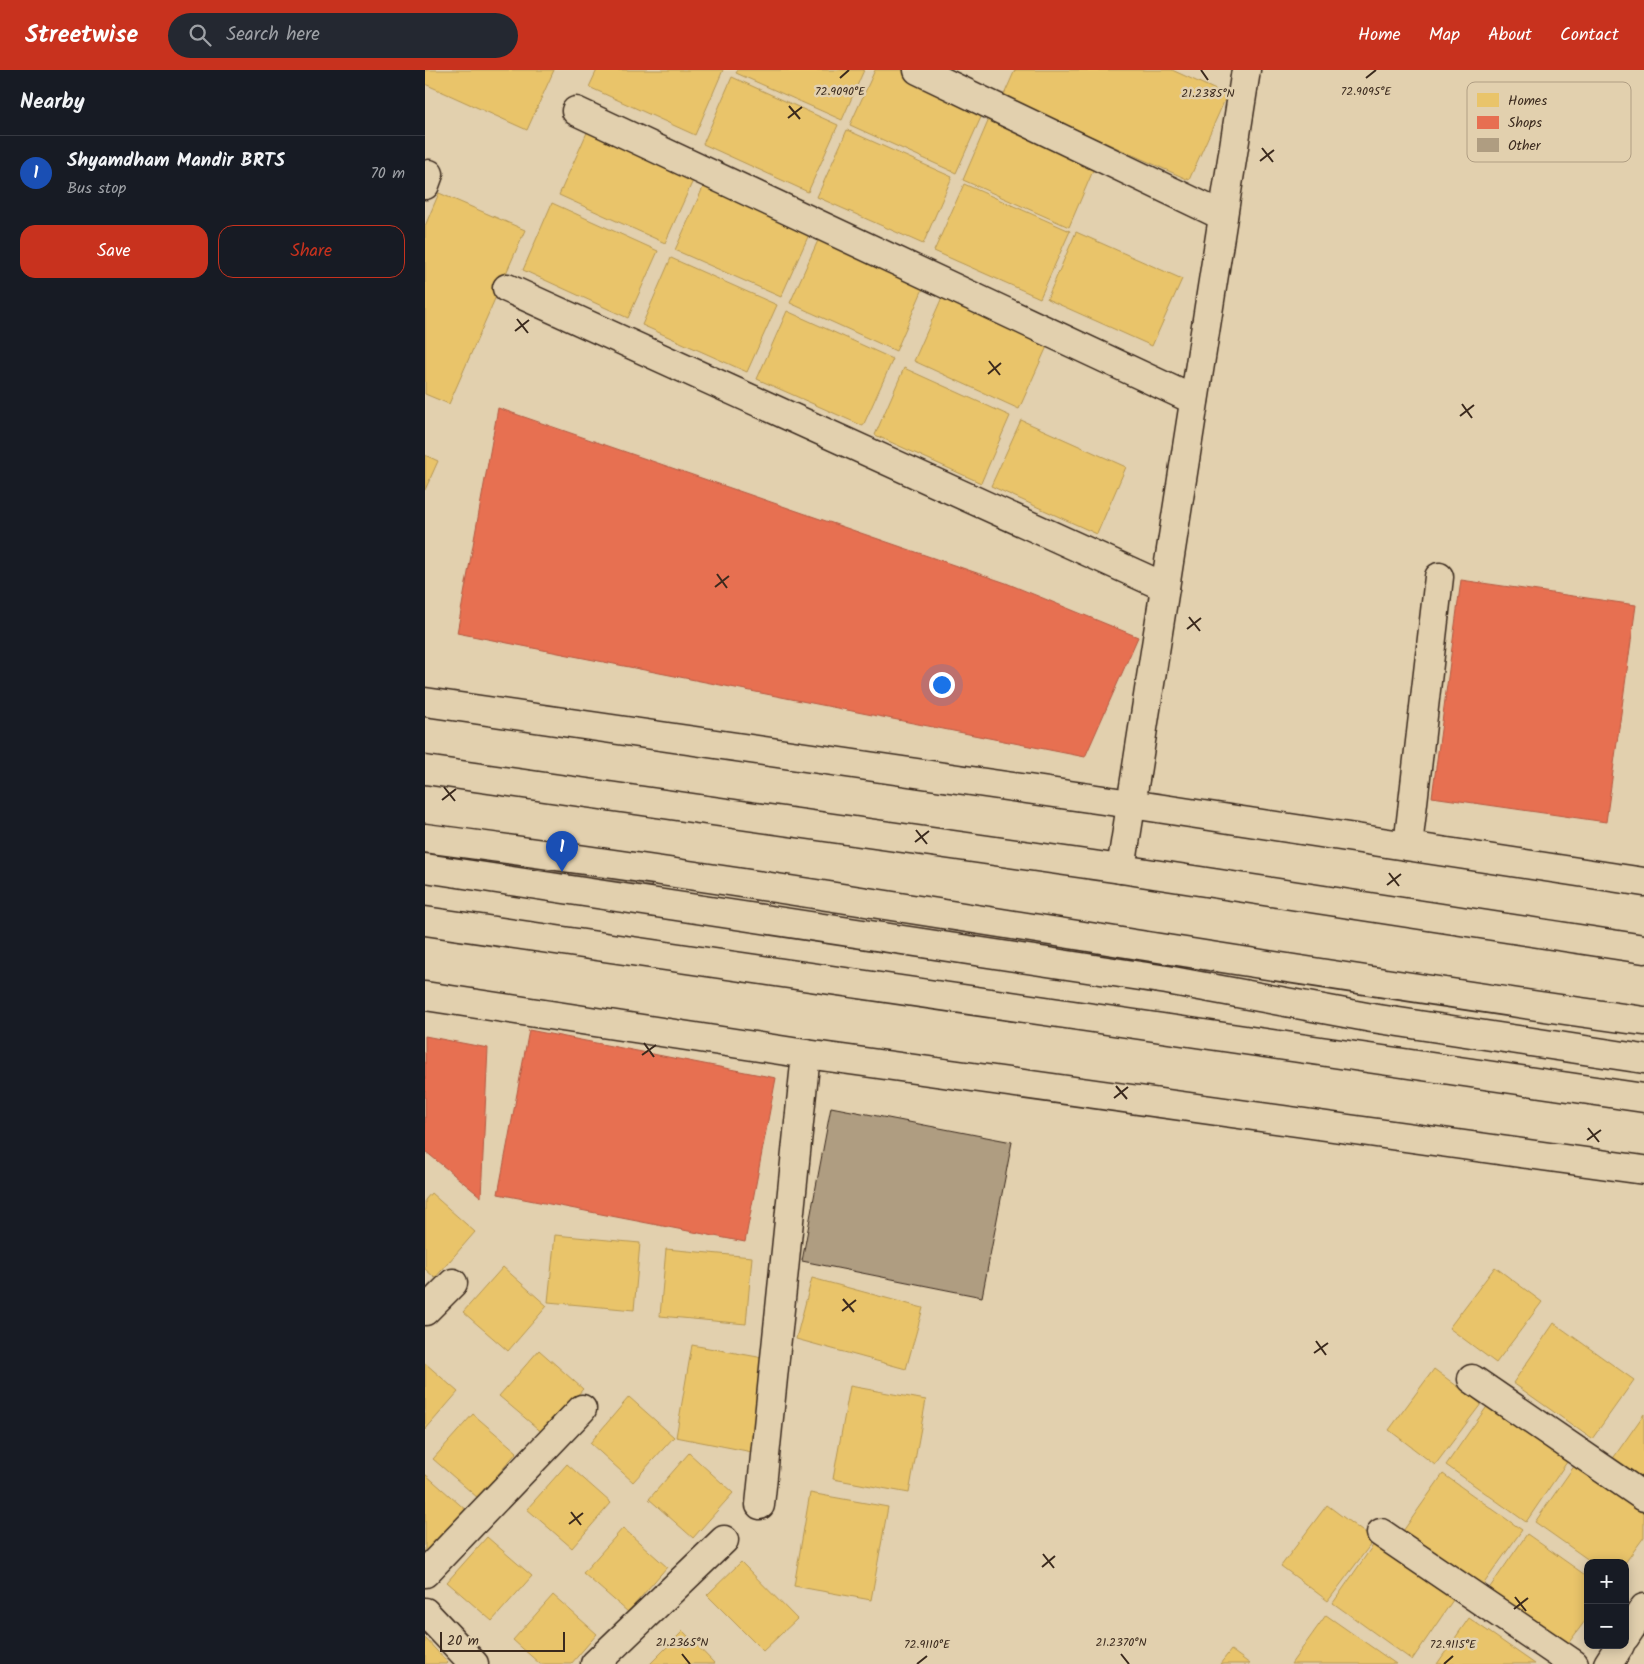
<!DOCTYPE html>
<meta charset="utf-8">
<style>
:root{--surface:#171b24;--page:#242831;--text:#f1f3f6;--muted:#9ea1a6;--line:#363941;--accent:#c8321e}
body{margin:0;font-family:Kalam,sans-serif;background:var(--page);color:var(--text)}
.controls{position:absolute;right:15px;bottom:15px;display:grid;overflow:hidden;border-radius:10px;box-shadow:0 2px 12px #0003}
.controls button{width:45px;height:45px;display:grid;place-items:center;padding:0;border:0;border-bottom:1px solid var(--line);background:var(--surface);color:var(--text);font:25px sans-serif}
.scale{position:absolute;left:15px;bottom:12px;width:125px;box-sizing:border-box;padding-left:5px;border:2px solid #3b2a1e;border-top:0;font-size:14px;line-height:18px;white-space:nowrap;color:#3b2a1e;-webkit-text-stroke:4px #e2d0ae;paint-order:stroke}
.you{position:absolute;left:516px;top:614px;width:18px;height:18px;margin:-12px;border:4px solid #fff;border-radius:50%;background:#1a73e8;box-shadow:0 0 0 8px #1a73e833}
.badge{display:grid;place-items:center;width:32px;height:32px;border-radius:50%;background:var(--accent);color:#fff;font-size:16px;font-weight:700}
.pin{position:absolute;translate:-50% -41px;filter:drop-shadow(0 1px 2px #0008)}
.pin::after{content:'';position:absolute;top:26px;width:18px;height:15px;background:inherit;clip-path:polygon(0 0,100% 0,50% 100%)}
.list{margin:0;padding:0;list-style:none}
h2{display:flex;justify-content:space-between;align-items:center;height:65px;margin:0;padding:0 20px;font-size:21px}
h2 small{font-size:16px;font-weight:400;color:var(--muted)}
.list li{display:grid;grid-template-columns:32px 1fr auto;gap:15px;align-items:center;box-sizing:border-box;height:75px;padding:0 20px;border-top:1px solid var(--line)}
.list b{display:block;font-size:19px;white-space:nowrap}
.list p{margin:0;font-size:16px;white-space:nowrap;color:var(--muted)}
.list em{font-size:16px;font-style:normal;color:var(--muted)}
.actions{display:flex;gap:10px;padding:15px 20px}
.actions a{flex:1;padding:11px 0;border:1px solid var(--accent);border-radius:15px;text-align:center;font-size:18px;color:var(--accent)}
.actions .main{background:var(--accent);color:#fff}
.icon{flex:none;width:28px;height:28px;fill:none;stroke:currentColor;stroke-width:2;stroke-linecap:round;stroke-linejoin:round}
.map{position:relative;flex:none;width:1219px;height:1594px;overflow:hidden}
header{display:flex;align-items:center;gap:30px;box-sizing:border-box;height:70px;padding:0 25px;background:var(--accent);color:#fff}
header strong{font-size:24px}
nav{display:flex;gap:28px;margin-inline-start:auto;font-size:18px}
.search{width:350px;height:45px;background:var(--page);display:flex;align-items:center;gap:12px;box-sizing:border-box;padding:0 18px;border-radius:28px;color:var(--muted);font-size:19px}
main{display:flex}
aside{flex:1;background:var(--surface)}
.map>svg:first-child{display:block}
.homes{fill:#e9c46a;stroke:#b59653}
.shops{fill:#e76f51;stroke:#b35a42}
.building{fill:#af9d81;stroke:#3b2a1e}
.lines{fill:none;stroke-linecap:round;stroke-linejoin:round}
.minor-casing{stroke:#3b2a1e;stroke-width:31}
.major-casing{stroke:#3b2a1e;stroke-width:31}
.minor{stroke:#e2d0ae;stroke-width:28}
.major{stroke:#e2d0ae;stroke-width:28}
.ticks{fill:none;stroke:#3b2a1e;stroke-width:2}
.key{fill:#e2d0ae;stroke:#b09e83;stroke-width:1}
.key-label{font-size:14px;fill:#3b2a1e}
.ticks-label{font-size:12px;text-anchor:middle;fill:#3b2a1e;stroke:#e2d0ae;stroke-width:5;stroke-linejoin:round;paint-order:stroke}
</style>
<header>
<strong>Streetwise</strong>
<div class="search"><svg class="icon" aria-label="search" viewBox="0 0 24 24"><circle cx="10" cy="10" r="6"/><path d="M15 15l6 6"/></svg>Search here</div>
<nav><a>Home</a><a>Map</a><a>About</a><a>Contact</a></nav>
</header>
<main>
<aside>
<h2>Nearby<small></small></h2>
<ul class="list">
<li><span class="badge" style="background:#1a4fb4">1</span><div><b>Shyamdham Mandir BRTS</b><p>Bus stop</p></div><em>70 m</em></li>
</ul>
<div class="actions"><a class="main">Save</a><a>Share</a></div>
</aside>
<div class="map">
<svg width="1219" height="1594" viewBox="0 0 1219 1594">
<rect width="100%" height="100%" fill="#e2d0ae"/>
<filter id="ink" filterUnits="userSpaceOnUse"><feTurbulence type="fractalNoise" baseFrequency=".02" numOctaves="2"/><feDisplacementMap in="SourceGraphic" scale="10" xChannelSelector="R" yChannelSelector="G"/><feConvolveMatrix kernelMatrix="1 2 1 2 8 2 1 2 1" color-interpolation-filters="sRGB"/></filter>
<g filter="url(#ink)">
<g class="homes">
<path d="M0 0H129L102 60 0 14Z"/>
<path d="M172 0H298L270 65 164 17Z"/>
<path d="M313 0H439L417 50 311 3Z"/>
<path d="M450 0H481L561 36 531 103 425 55Z"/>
<path d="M590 0H747L802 25 764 110 578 27Z"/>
<path d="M307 7 413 55 383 122 278 74Z"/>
<path d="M567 42 673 89 644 157 538 110Z"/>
<path d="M164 58 270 106 240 173 134 125Z"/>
<path d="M422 60 527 107 498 174 392 127Z"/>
<path d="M280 113 386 160 356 227 250 180Z"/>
<path d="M539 114 645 161 615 228 509 181Z"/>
<path d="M14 123 100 160 24 334 0 324V156Z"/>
<path d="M127 133 233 181 203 248 98 200Z"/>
<path d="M651 162 757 209 727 276 622 229Z"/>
<path d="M395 166 500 214 471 281 365 233Z"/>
<path d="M246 188 352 235 322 302 217 255Z"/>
<path d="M518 225 624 272 594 339 489 291Z"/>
<path d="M362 241 468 289 438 356 332 309Z"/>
<path d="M479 298 585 346 556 413 450 365Z"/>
<path d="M596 350 701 397 672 464 566 416Z"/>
<path d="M0 385 13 391 0 420Z"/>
<path d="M6 1123 50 1162 10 1208 0 1199V1130Z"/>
<path d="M130 1165 215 1173 209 1240 123 1232Z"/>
<path d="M241 1179 327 1187 321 1254 235 1246Z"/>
<path d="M78 1197 122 1236 83 1281 38 1242Z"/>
<path d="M1070 1197 1117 1232 1071 1293 1024 1258Z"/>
<path d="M387 1208 498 1238 481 1299 371 1269Z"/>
<path d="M1129 1253 1209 1310 1167 1369 1088 1313Z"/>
<path d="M267 1275 344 1289 327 1382 251 1367Z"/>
<path d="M114 1280 158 1319 119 1364 74 1326Z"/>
<path d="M0 1293 33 1322 0 1360Z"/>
<path d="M1009 1299 1056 1334 1010 1395 964 1360Z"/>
<path d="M425 1316 501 1330 484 1423 408 1409Z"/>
<path d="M204 1327 249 1367 208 1412 165 1373Z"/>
<path d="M1063 1335 1142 1392 1101 1452 1021 1395Z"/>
<path d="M48 1344 92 1382 53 1428 8 1389Z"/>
<path d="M1219 1344V1424L1182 1397Z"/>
<path d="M264 1383 308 1423 268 1468 224 1429Z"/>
<path d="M1152 1392 1219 1440V1467L1200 1493H1168L1110 1452Z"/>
<path d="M142 1394 186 1433 147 1478 102 1439Z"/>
<path d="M0 1404 42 1441 0 1484Z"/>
<path d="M1018 1404 1097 1460 1055 1519 976 1464Z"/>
<path d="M385 1423 463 1437 446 1530 369 1516Z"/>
<path d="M902 1435 949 1470 903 1531 856 1496Z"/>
<path d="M198 1458 242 1497 203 1542 158 1503Z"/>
<path d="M1102 1464 1163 1507V1547L1139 1579 1061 1523Z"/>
<path d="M62 1467 107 1506 67 1551 22 1512Z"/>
<path d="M949 1474 1028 1530 987 1590 908 1533Z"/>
<path d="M316 1492 372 1549 338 1581 282 1525Z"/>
<path d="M128 1525 172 1564 146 1594H115L88 1570Z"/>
<path d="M901 1545 971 1594H866Z"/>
<path d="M1044 1548 1110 1594H1012Z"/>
<path d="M258 1561 290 1594H225Z"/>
<path d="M0 1568 23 1593 22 1594H0Z"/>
<path d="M806 1580 825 1594H795Z"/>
</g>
<g class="shops">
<path d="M73 338 581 513 713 567 660 687 32 563Z"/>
<path d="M1036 510 1211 535 1181 752 1007 727Z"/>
<path d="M104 960 351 1008 320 1172 73 1124Z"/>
<path d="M0 966 63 978 56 1127 0 1081Z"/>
</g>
<g class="building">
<path d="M33 778 228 805 225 824 30 797Z"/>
<path d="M406 1037 587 1072 557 1227 377 1191Z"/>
</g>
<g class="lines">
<g class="minor-casing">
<g id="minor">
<path d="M493 0 798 146"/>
<path d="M151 41 769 330"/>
<path d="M0 115 4 104"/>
<path d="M82 218 740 517"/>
<path d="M0 632 706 734 1219 812"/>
<path d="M0 768C407 821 812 895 1219 951"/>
<path d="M983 776 1014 507"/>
<path d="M0 798 742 910 947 948 1219 989"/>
<path d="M696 799 821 0"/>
<path d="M0 926 381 984 1219 1100"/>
<path d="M0 1241 28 1213"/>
<path d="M1047 1309 1219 1427"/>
<path d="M335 1435 381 984"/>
<path d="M956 1463 1149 1594"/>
<path d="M0 1503 157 1339"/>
<path d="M0 1542 49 1594"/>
<path d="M1200 1567 1219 1538"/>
<path d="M170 1594 299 1470"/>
<path d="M1183 1594 1195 1575"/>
</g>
</g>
<g class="major-casing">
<g id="major">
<path d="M0 700 696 799 1219 879"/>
<path d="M0 851 1219 1028"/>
</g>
</g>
<use href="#minor" class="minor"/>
<use href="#major" class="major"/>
</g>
</g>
<path class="ticks" d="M776 0 783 10M415 8 424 0M941 8 951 0M364 36 375 49M363 48 377 37M837 78 848 92M835 91 849 80M92 249 103 263M90 261 104 250M564 291 575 305M563 304 576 293M1037 334 1047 348M1035 346 1049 335M292 504 302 518M290 517 304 506M764 547 775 561M762 559 776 548M19 717 30 731M17 730 31 719M491 760 502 774M490 772 504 761M964 803 974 816M962 815 976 804M219 973 229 987M217 985 231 975M691 1016 702 1029M689 1028 703 1017M1163 1058 1174 1072M1162 1070 1176 1060M418 1229 429 1242M417 1241 431 1230M891 1271 901 1285M889 1283 903 1273M146 1442 156 1455M144 1454 158 1443M618 1484 629 1498M617 1497 630 1486M1090 1527 1101 1541M1089 1539 1103 1528M257 1584 265 1594M696 1584 704 1594M492 1594 502 1586M1019 1594 1028 1586"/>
<rect x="1042" y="12" width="164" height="80" rx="8" class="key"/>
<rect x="1052" y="23" width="22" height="14" fill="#e9c46a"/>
<rect x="1052" y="46" width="22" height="13" fill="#e76f51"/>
<rect x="1052" y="68" width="22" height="14" fill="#af9d81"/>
<g class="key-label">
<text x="1083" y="35">Homes</text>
<text x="1083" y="57">Shops</text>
<text x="1083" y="80">Other</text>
</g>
<g class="ticks-label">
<text x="415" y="25">72.9090°E</text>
<text x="941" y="25">72.9095°E</text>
<text x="783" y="27">21.2385°N</text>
<text x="257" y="1576">21.2365°N</text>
<text x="696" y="1576">21.2370°N</text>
<text x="502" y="1578">72.9110°E</text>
<text x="1028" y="1578">72.9115°E</text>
</g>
</svg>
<div class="controls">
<button>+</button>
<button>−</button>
</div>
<div class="scale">20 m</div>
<div class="you"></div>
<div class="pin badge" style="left:137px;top:802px;background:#1a4fb4">1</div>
</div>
</main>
